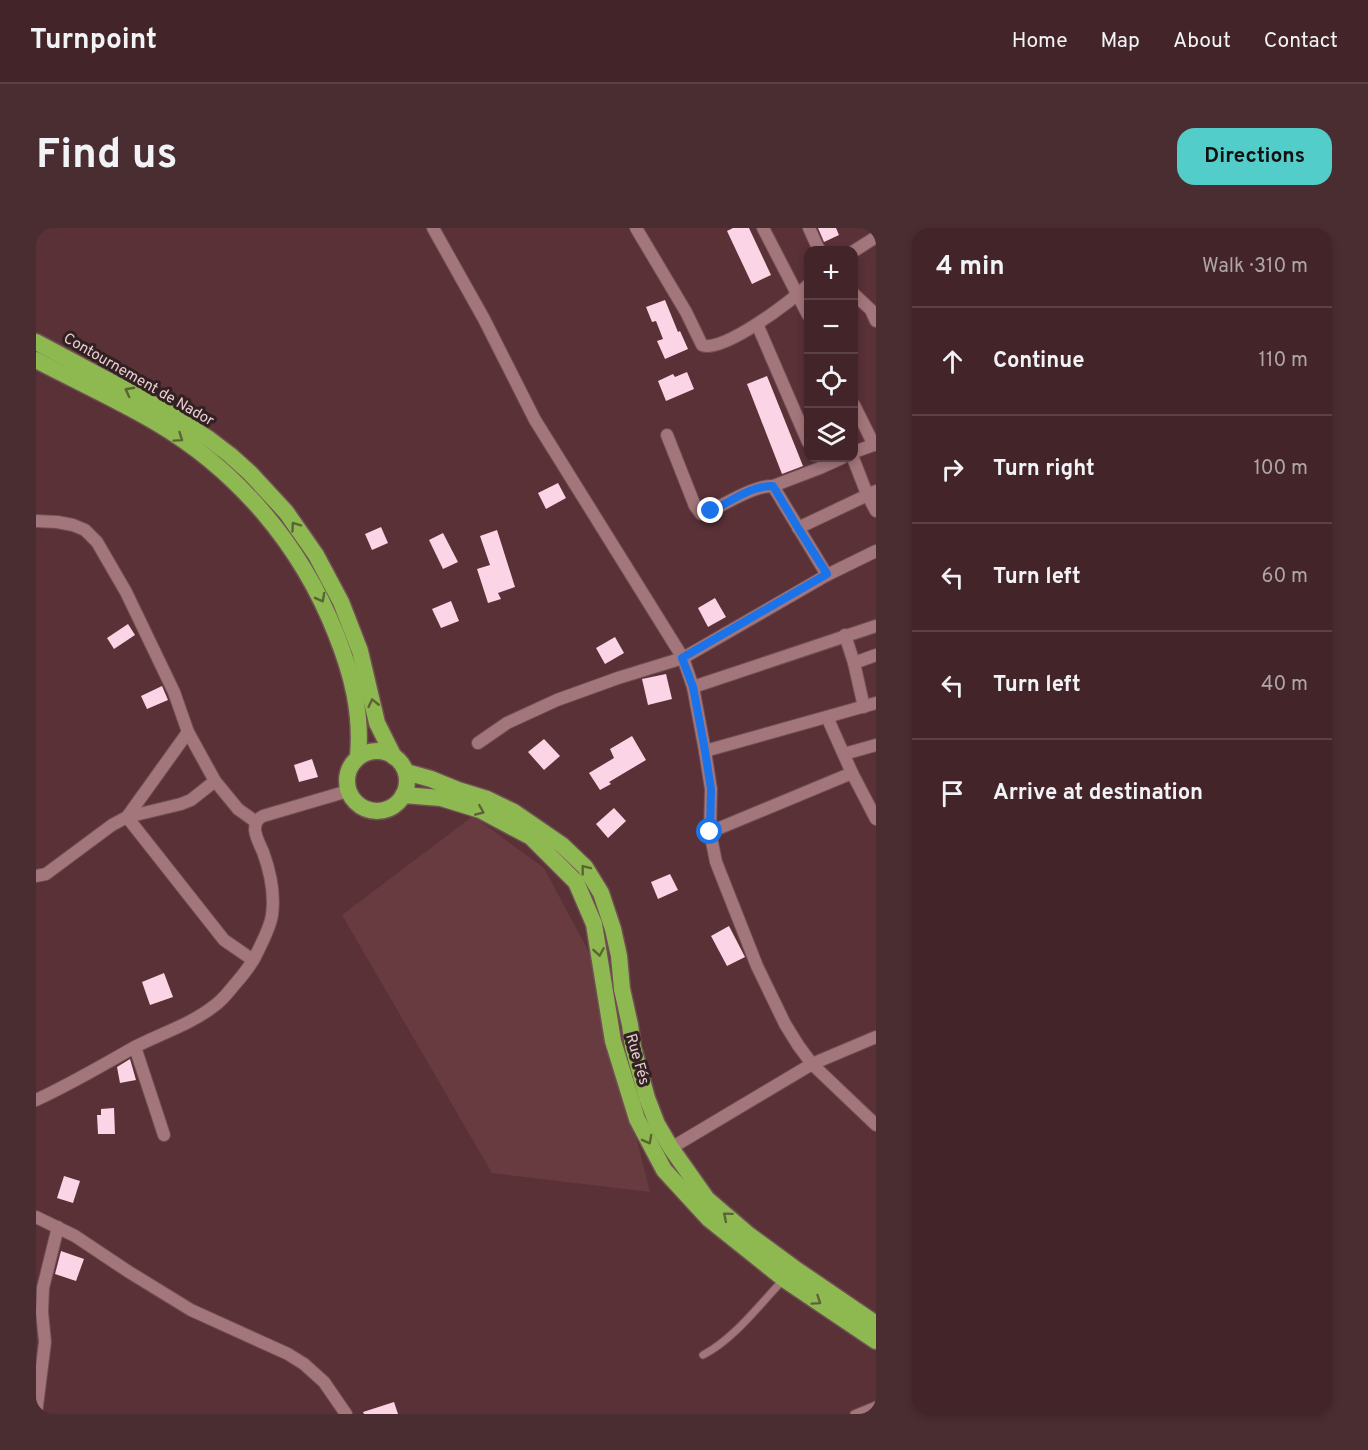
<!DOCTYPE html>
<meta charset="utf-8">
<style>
:root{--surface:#432529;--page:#4a2d31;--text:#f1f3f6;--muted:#afa5a8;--line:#5b4246;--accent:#53cdc9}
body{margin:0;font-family:Overpass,sans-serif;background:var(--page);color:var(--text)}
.controls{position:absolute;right:18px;top:18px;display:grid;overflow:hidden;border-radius:12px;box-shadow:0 3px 9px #0003}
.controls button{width:54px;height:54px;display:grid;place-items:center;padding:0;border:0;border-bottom:2px solid var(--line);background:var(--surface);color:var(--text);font:30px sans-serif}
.stop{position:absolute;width:18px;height:18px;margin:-14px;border:4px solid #1a73e8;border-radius:50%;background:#fff}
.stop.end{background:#1a73e8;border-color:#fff;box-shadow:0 2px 6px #0008}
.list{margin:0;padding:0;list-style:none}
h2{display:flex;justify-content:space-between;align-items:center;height:78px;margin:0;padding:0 24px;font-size:26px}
h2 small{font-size:20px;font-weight:400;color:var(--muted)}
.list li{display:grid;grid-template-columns:39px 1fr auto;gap:18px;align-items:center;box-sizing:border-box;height:108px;padding:0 24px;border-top:2px solid var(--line)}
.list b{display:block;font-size:22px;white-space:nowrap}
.list em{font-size:20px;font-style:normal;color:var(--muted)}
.icon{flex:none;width:33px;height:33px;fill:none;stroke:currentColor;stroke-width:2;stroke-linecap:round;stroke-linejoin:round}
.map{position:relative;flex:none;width:840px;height:1186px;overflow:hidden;border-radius:18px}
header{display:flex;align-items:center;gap:36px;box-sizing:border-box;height:84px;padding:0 30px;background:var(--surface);border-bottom:2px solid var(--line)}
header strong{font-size:28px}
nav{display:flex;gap:33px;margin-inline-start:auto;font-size:21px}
.intro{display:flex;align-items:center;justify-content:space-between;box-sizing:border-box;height:144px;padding:0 36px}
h1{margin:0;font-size:42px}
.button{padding:15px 27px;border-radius:18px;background:var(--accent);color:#111;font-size:21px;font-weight:700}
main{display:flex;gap:36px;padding:0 36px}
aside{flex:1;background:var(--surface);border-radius:18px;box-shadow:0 3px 9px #0003}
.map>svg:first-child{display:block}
.built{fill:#683b41}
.building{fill:#fbd5e5}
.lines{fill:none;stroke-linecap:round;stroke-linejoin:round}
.service-casing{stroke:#704f54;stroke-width:9}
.minor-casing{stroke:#704f54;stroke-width:14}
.trunk-casing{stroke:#704f54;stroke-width:19}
.service{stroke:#a3767b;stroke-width:7}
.minor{stroke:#a3767b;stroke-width:12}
.trunk{stroke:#8eb850;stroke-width:16}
.oneway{stroke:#5b6437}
.route{stroke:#1a73e8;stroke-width:8}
.labels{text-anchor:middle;stroke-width:6;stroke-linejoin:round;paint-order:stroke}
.street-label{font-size:15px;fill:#e8cfd1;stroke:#322022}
</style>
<header>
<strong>Turnpoint</strong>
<nav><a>Home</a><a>Map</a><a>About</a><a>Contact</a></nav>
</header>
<div class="intro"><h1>Find us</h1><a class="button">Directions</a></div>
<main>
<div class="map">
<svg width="840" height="1186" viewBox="0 0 840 1186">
<rect width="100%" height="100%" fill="#593137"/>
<path class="built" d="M437 588 508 640 554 726 614 964 456 945 306 687Z"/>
<g class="building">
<path d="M697 0H713L735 47 716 56 691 3Z"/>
<path d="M782 0H800L803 7 788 14Z"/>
<path d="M629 72 642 104 644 103 652 121 629 131 621 113 627 111 620 93 616 94 610 79Z"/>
<path d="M651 144 658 161 630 173 622 153 637 146 639 149Z"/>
<path d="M731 148 767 238 746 246 711 156Z"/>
<path d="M522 255 530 270 510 281 502 265Z"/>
<path d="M345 299 352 315 336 322 329 306Z"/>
<path d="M461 302 479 359 462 365 465 371 452 375 441 341 454 337 444 308Z"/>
<path d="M407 305 422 334 407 341 393 312Z"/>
<path d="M679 370 690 389 672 399 662 380Z"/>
<path d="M415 373 423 393 405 400 396 381Z"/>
<path d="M92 396 99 407 78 421 71 410Z"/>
<path d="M579 409 588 425 569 436 560 420Z"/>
<path d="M630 446 636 471 612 477 606 451Z"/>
<path d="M126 458 132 472 111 481 105 468Z"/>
<path d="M596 508 610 532 573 554 575 556 564 562 553 545 578 530 574 521Z"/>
<path d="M508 511 524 528 508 542 492 524Z"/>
<path d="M276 531 282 549 263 554 258 537Z"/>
<path d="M578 580 590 593 572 610 560 596Z"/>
<path d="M634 646 642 662 622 671 615 654Z"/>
<path d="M693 698 709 729 691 738 675 708Z"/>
<path d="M128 745 137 769 114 777 106 754Z"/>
<path d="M94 831 100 852 84 855 81 839Z"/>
<path d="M78 880 79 906H62L61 887H65V881Z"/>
<path d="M28 948 44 953 37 975 21 970Z"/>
<path d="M25 1023 48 1031 40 1053 19 1046Z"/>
<path d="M358 1174 362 1186H328L327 1184Z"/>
</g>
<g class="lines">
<g class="service-casing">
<g id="service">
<path d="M667 1127C698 1111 724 1076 748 1051"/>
<path d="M818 1186 840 1177"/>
</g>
</g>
<g class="minor-casing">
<g id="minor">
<path d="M397 0 448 91 499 192 647 430 657 459 669 523 675 561 674 604 680 634 721 738 749 796 762 817 776 836 840 897"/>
<path d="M600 0 650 84 666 117C686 126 757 72 772 57"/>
<path d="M727 0 772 87"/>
<path d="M773 0 783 22"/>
<path d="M818 23 840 9"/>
<path d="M818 66 835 82 840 93"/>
<path d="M721 96 772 214"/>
<path d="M818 177 838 217"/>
<path d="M631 207 659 278 665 286H669C687 277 719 257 737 258L784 240 806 230"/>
<path d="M818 224 840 216"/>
<path d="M817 230 831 266 840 283"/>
<path d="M737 258 791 347"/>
<path d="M0 293 21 294 37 297 49 302 61 314 90 364 138 464 152 504 179 553 202 581 220 594"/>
<path d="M762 300 840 263"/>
<path d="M809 407 818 435 828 479"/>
<path d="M818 435 840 427"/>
<path d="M657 459 840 398"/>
<path d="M152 504 91 589 188 712 217 732"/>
<path d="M442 515 471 495 521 472 582 450 647 430 791 347 840 323"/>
<path d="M669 523 840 475"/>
<path d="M808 526 840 517"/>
<path d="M816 545 840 591"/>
<path d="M674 604 816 545 791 489"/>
<path d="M0 648 10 646 76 597 91 589 145 576 155 572 179 553"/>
<path d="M99 819 128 907"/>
<path d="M0 872C33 857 65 838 97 820 123 806 154 797 178 778 187 772 193 763 200 755 207 747 214 738 219 729 225 716 234 701 236 687 239 665 234 643 227 624 224 617 220 610 219 602 219 595 221 591 227 588L312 563"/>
<path d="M635 920 776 836 840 809"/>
<path d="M0 989 39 1008 93 1044 155 1082 252 1126 268 1136 288 1154 310 1186"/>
<path d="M0 1186 9 1114 6 1084 7 1060 22 999"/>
</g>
</g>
<g class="trunk-casing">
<g id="trunk">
<path d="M0 114 128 182 173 211 194 227 214 245 250 284 280 327 305 374 324 423 341 495 358 529"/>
<path d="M0 132C40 153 82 172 121 195 202 243 265 317 300 406 316 446 326 485 322 529"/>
<circle cx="341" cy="553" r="30"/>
<path d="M370 544 395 551 422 562 451 571 478 584 526 617 549 639 565 665 577 701 583 728 586 761 594 797 597 819 611 870 621 896 635 920 671 971 713 1007 758 1040 840 1096"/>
<path d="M367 567 405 570 444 582 495 609 540 654 558 696 577 813 601 891 628 942 673 991 748 1051 840 1113"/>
</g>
</g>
<use href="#service" class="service"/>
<use href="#minor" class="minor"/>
<use href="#trunk" class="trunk"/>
</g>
<defs><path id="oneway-chevron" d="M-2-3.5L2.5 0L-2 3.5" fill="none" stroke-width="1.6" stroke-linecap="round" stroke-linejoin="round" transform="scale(1.5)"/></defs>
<g class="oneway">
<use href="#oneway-chevron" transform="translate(93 163) rotate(-152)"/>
<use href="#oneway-chevron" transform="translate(143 210) rotate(34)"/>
<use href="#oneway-chevron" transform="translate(259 298) rotate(-125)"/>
<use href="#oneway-chevron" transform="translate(285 370) rotate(62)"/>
<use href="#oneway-chevron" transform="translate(337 475) rotate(-103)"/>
<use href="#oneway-chevron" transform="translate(444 583) rotate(23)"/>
<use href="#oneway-chevron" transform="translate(549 641) rotate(-128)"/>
<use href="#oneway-chevron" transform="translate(563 724) rotate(81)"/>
<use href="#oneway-chevron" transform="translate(612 912) rotate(62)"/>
<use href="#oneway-chevron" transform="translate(691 988) rotate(-140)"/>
<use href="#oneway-chevron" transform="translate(781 1073) rotate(34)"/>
</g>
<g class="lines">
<path class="route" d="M674 604 675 561 669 523 657 459 646 430 791 346 762 300 737 258C716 257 694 274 675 283"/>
</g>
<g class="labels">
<g class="street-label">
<text transform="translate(103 151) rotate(30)" y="5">Contournement de Nador</text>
<text transform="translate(602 831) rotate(74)" y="5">Rue Fés</text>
</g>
</g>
</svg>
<div class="controls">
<button>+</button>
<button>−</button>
<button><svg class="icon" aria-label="locate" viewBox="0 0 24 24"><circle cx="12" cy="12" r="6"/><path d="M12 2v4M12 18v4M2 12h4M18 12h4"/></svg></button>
<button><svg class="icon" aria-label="layers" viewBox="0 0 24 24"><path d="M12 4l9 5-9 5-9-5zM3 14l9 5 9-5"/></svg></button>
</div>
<div class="stop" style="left:674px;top:604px"></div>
<div class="stop end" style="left:675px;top:283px"></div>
</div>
<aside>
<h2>4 min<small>Walk · 310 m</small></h2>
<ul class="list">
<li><svg class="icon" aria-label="ahead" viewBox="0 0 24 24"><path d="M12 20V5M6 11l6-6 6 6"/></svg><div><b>Continue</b></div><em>110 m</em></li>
<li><svg class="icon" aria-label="right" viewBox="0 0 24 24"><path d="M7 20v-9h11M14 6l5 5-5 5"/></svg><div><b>Turn right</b></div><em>100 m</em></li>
<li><svg class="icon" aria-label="left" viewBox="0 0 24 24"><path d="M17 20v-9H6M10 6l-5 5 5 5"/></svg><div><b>Turn left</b></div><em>60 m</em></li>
<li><svg class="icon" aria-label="left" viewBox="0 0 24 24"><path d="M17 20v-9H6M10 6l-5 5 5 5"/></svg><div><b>Turn left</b></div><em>40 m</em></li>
<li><svg class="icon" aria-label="arrive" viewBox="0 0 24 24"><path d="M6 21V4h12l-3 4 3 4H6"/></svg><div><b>Arrive at destination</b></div></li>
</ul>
</aside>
</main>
